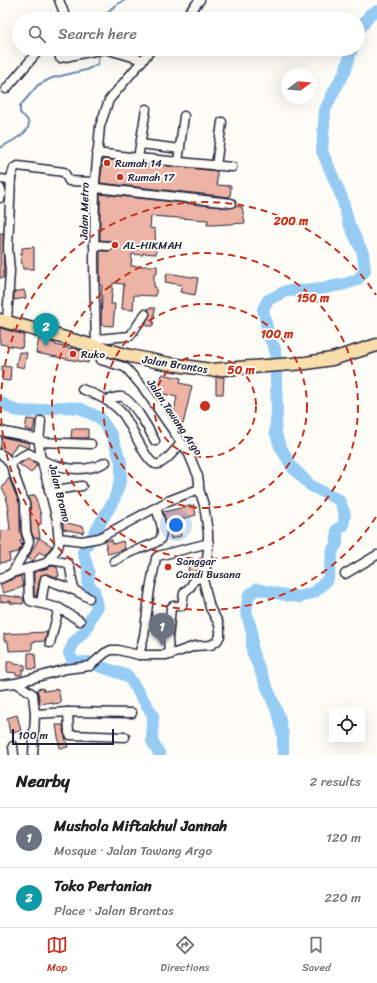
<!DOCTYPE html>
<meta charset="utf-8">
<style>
:root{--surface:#fff;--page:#f6f6f6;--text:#222;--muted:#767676;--line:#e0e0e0;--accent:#c8321e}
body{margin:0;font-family:Sriracha,sans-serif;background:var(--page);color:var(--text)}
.controls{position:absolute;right:12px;bottom:12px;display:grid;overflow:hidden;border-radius:4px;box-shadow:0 4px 16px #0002}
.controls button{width:36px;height:36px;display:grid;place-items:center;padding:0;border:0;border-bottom:1px solid var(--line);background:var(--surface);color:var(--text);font:20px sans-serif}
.compass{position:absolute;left:281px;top:68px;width:36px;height:36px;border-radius:50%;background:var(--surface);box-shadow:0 4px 16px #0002;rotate:74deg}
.scale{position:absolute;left:12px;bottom:10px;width:102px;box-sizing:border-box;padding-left:4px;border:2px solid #22223b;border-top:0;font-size:11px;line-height:14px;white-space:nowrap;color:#22223b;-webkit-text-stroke:3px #fdfcf7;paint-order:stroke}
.you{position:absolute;left:176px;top:525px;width:14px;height:14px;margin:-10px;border:3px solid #fff;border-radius:50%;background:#1a73e8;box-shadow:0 0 0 6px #1a73e833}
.badge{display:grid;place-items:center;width:26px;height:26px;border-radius:50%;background:var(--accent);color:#fff;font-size:13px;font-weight:700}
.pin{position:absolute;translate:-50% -33px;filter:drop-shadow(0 1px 2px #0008)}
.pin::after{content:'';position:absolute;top:21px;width:14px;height:12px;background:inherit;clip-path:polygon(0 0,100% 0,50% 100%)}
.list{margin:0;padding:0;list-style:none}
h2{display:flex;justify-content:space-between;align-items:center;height:52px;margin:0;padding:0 16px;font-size:17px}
h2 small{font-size:13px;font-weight:400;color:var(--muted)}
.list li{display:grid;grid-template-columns:26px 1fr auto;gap:12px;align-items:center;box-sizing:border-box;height:60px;padding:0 16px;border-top:1px solid var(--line)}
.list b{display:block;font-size:15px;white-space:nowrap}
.list p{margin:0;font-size:13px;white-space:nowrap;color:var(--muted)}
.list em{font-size:13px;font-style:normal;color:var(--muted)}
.icon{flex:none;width:22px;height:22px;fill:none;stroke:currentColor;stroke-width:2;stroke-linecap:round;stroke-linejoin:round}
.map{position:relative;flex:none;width:377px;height:755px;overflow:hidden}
.search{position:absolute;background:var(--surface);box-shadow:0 4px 16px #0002;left:12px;right:12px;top:12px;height:44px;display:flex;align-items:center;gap:10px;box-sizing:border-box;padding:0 14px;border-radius:22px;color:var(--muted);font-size:15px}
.sheet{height:172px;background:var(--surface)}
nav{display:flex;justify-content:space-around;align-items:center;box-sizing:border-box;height:56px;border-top:1px solid var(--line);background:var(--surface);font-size:11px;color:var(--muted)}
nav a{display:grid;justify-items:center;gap:2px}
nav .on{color:var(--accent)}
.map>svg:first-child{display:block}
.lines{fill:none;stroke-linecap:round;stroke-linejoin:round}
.stream{stroke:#6888aa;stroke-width:2}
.river{stroke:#96ccf4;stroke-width:12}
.building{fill:#edb4a5;stroke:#22223b}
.street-casing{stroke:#22223b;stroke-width:11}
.primary-casing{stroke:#22223b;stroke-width:15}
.street{stroke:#fdfcf7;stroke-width:8}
.primary{stroke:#f9ddab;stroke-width:12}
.ring{fill:none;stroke:#c8321e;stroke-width:2;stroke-dasharray:7 5}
.poi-dot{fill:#c8321e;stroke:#fdfcf7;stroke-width:1.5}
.labels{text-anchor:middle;stroke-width:4;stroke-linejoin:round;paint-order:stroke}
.poi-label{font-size:11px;fill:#22223b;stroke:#fdfcf7;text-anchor:start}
.street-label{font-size:11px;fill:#22223b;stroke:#fdfcf7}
.centre{fill:#c8321e;stroke:#fdfcf7;stroke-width:2}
.ring-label{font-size:12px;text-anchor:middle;font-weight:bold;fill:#c8321e;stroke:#fdfcf7;stroke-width:4;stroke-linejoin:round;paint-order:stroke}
</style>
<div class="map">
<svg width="377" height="755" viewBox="0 0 377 755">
<rect width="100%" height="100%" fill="#fdfcf7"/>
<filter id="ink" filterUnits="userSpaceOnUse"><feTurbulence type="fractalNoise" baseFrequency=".025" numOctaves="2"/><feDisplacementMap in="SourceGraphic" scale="8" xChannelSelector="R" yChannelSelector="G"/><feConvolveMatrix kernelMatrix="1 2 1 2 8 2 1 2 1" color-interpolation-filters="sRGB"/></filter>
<g filter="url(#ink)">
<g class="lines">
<g class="stream">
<path d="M102 19C108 10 116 4 125 0"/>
<path d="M0 148C12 140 44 129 20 113V106L38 85 52 78 86 70 98 64 99 52"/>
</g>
<g class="river">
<path d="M358 32 370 14 377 11"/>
<path d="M0 402 14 410 29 412 61 407 79 408 100 418 112 436 121 462V479L114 500 83 552 89 572 88 585 94 590 97 608 91 617 86 630 74 642 69 653 74 663 87 662 128 676 153 715 152 741 160 755"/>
<path d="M283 755V736L279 716 252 651V632L246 611 249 595 257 589 285 595 300 597 315 592 328 579 333 549 337 544V529L343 526 345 514 339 500 311 486 292 467 280 446 275 431 277 412 275 349 269 337 263 309 268 300 286 291 314 290 345 284 357 280 365 271 363 253 349 224 342 198 322 151 325 110 334 91 345 72 352 49"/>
</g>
</g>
<g class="building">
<path d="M103 159 217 171V185L231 186 230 197 100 183Z"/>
<path d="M100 194 230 208 235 206 242 207 245 223 213 225H207L208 220 151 216 150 228 155 229 156 254 143 253V255L132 254 131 266H157V274H154V287H156V296L134 295 133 310 122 309 124 284 113 283 111 304H115L113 326 101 325 102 295H101L102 285H100V251H111L114 246 112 241 100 240Z"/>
<path d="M0 233H3L4 278H0Z"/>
<path d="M34 247V269H23L20 254H22V248Z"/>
<path d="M167 273 198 278 195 295 180 292 182 285 165 282Z"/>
<path d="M24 290 26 298 14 300V292Z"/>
<path d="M148 308H155L153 326H146V322L150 315Z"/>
<path d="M0 328 24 335 22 348 0 344Z"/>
<path d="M39 339 55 343V345L90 353 88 363 36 353Z"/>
<path d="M19 352 27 353 24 368 16 366Z"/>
<path d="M2 366 11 367 10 381 2 380Z"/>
<path d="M162 374 181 378 180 383 192 386 183 424 174 422 172 420 177 397 164 394 162 401 159 400 157 398Z"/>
<path d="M216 377H224L223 394H216Z"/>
<path d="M27 419 35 420 33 431 25 429Z"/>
<path d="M72 429H88V438H71Z"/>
<path d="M2 437 30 443 29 448 17 444 10 455 0 449Z"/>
<path d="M28 459 37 465 31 473 19 464Z"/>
<path d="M9 478 20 505V532L23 540H20L22 546 18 552 9 554 10 561 0 563V531L10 530 8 510 9 509 5 493 2 488Z"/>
<path d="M35 495 41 515V524H38L40 538H34L31 531 30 504 28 497Z"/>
<path d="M194 505 196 515 178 520 179 521 177 522 181 536 171 539 163 512Z"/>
<path d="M63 522 84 527 83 533 63 529Z"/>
<path d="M39 538 52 546 45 555 39 552 33 561 28 558Z"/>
<path d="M112 540 113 544 123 541 125 549 120 551 108 554 105 541Z"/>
<path d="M188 564H197L198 568 194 574 189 575Z"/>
<path d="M51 566 57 567 59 576 56 577 47 574 41 575 40 578 36 597 34 596V572L48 568Z"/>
<path d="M21 576 23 587 3 593 0 584Z"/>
<path d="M0 595 24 598 23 604 10 603 11 601 0 602Z"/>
<path d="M47 632 45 641 32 642V650L9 651 8 641H4V634Z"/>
<path d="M28 653H35L36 669H28Z"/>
<path d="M7 662H14V664L25 665V670H22V675H16V673L7 672Z"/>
<path d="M43 688 44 691 58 689 61 703 52 704V702L40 704 37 689Z"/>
<path d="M17 715 21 731 10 733 7 718Z"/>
<path d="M56 725H63L64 734 68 747 60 748Z"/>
</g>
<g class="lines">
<g class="street-casing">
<g id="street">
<path d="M59 0 64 13 63 19"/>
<path d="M183 19 200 0"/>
<path d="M58 49 60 58 104 49"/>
<path d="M105 49 143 60"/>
<path d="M6 89 40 49"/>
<path d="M141 144 180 149"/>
<path d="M97 153 138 158 232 167"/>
<path d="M138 158 146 109"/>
<path d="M178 162 184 116"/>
<path d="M216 166 222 122"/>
<path d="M0 179 10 180 14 168 18 166 64 172 69 181 95 182"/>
<path d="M0 188 2 194 0 198"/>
<path d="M96 188 231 203"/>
<path d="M94 245 109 246"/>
<path d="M7 321 10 271 8 248 11 179"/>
<path d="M97 339 130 336 145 314"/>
<path d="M96 348 94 263 95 182 100 126 109 100 152 49"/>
<path d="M82 389C97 395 111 401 122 413 131 423 145 461 155 464 163 466 176 449 181 443"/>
<path d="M107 400C111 399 118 396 122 397 133 400 150 431 155 441"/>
<path d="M0 431 40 439"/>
<path d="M39 442 91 444"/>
<path d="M0 454 5 457 10 463 25 504 26 532 29 541 26 550 12 573 0 579"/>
<path d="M10 463 28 453C51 466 81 476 106 462"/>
<path d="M49 491 82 486"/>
<path d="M59 538 82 541 99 538 168 501 199 489"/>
<path d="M49 560 68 563 70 568 74 590"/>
<path d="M114 561 131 552 153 544 160 540C165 529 159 518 156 508"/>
<path d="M28 569 29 598 30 601 59 608 80 621"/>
<path d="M12 573 46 563 57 549 59 544 57 520 40 454 39 442 41 421"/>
<path d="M345 574 377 555"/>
<path d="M41 603 45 579 74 590 89 598"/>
<path d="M50 643 59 608"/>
<path d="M139 655 144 636 150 589 156 558 158 556 209 543"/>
<path d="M169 655 168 638 171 608 173 606H182L184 593 191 586 194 580 205 577"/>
<path d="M16 683 33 694 35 714"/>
<path d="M0 685 16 683 66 669 90 666 105 653 111 650H118L139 655H169L195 646 211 645 217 641 220 636V629L218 622 210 608 204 583 208 550V532L204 505 199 489V483L198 476 188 452 144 389 127 369 124 367 101 360V358L104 350"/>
<path d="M68 712 69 733 70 735 125 737"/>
<path d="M13 746 14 755"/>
<path d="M33 755 35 714 68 712 132 713"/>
</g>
</g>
<g class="primary-casing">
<path id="primary" d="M0 320 130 356 170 364 211 370 306 363 332 359 377 345"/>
</g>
<use href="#street" class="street"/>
<use href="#primary" class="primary"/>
</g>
</g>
<g class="ring">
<circle cx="205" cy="406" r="51"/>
<circle cx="205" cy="406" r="102"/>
<circle cx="205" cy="406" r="153"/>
<path d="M376 517A204 204 0 1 1 376 295"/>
</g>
<g class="poi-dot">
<circle cx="107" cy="163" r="4"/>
<circle cx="120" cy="177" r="4"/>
<circle cx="115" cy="245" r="4"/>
<circle cx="73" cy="354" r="4"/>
<circle cx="168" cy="567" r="4"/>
</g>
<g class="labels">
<g class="poi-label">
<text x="115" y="167">Rumah 14</text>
<text x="128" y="181">Rumah 17</text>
<text x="123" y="249">AL-HIKMAH</text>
<text x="81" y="358">Ruko</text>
<text x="176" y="565">Sanggar<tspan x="176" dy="13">Candi Busana</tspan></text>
</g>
<g class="street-label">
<text transform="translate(84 211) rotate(-89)" y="4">Jalan Metro</text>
<text transform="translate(175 364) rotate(9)" y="4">Jalan Brantas</text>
<text transform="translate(175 417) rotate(56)" y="4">Jalan Tawang Argo</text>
<text transform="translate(60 493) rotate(76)" y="4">Jalan Bromo</text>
</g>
</g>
<circle cx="205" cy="406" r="6" class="centre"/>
<g class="ring-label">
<text x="291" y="225">200 m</text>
<text x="313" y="302">150 m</text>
<text x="277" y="338">100 m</text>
<text x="241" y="374">50 m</text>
</g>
</svg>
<div class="controls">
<button><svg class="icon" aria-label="locate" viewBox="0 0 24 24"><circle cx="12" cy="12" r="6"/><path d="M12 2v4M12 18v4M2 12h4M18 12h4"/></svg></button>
</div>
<svg class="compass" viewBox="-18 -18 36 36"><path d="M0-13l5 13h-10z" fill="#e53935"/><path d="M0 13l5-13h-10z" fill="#767676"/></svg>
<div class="scale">100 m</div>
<div class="you"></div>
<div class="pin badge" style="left:162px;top:646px;background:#6b7280">1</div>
<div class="pin badge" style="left:46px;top:346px;background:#0f9aa8">2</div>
<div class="search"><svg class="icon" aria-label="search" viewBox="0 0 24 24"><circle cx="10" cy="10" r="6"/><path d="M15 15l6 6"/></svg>Search here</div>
</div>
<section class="sheet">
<h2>Nearby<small>2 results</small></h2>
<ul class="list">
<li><span class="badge" style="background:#6b7280">1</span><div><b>Mushola Miftakhul Jannah</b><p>Mosque · Jalan Tawang Argo</p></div><em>120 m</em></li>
<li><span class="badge" style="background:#0f9aa8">2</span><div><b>Toko Pertanian</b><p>Place · Jalan Brantas</p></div><em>220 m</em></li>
</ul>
</section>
<nav>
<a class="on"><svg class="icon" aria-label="map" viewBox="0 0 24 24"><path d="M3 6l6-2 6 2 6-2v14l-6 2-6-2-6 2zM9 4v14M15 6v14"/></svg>Map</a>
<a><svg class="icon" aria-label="directions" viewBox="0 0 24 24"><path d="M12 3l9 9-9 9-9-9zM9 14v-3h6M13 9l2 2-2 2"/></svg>Directions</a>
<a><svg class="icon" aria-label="saved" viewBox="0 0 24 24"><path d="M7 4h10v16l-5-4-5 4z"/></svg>Saved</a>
</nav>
